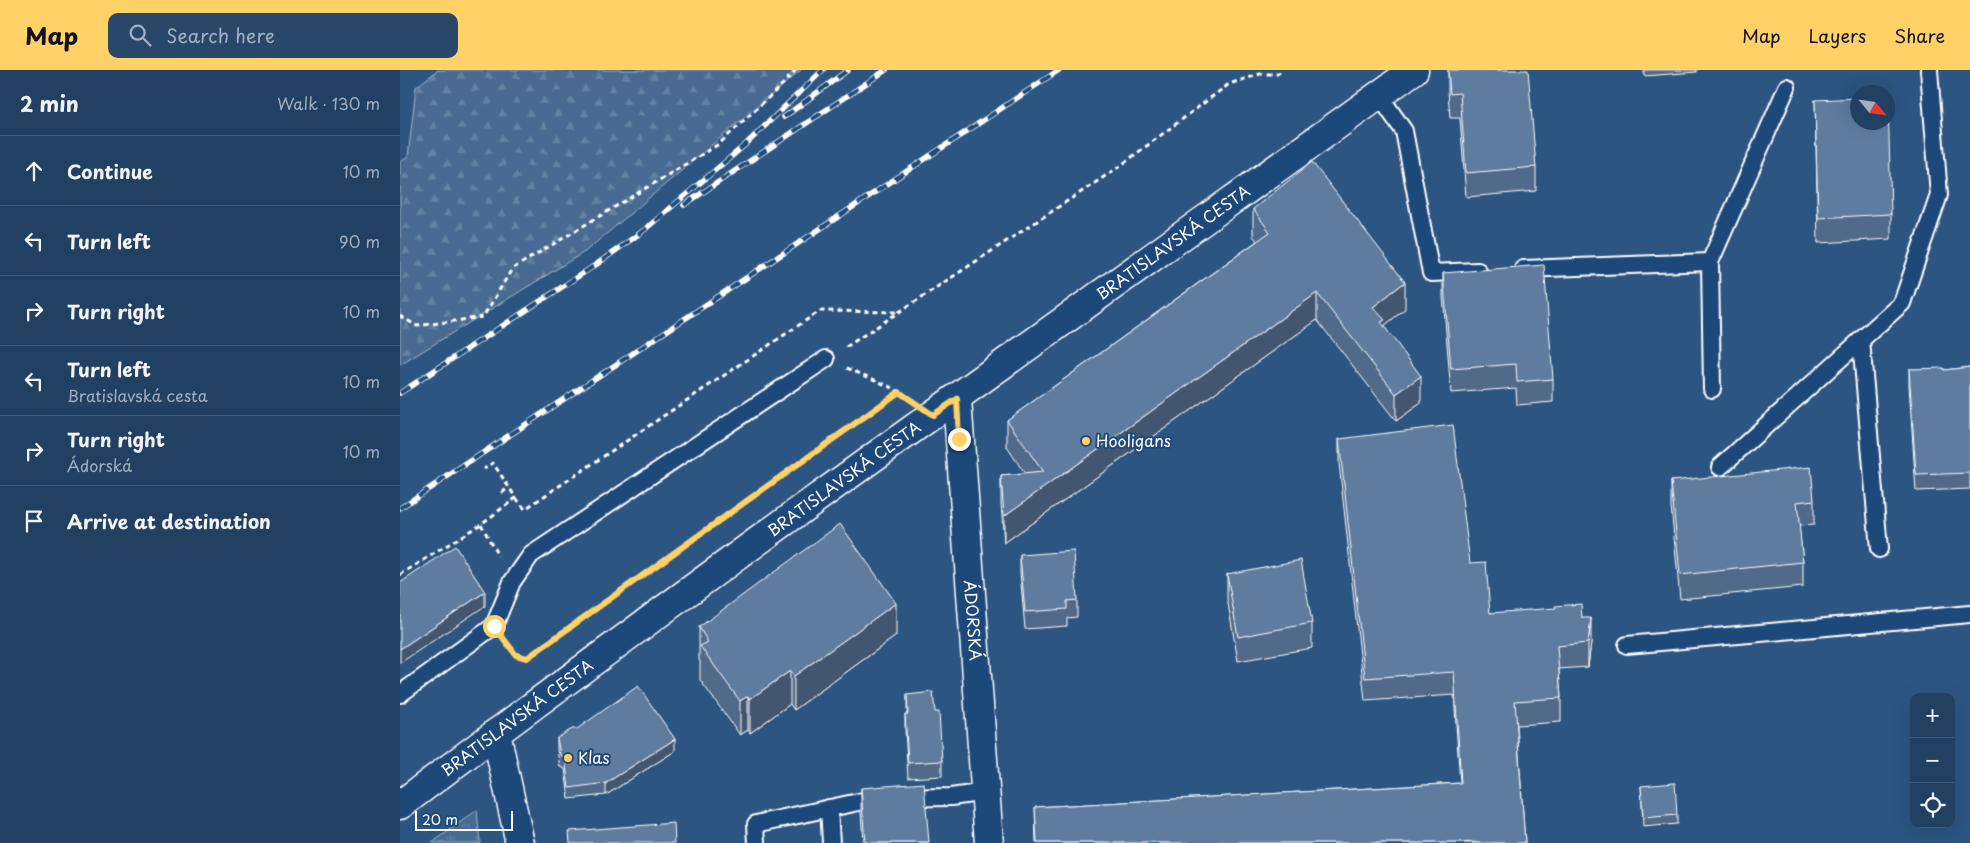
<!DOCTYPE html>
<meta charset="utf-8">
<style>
:root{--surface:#214062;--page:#294768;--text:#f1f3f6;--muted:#a2afbe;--line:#3e5977;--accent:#ffd166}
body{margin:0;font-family:"Playpen Sans",sans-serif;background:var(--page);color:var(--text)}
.controls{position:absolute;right:15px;bottom:15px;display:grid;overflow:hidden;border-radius:10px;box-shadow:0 5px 20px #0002}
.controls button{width:45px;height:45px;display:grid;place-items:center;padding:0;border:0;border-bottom:1px solid var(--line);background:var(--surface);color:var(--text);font:25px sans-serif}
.compass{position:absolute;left:1450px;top:15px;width:45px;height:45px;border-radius:50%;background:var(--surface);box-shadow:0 5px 20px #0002;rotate:119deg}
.scale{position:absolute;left:15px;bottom:12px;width:98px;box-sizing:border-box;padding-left:5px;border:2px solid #fff;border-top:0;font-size:14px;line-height:18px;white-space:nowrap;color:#fff;-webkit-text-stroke:4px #1f4a7a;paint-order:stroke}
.stop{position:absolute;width:15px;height:15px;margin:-11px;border:4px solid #ffd166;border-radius:50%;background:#fff}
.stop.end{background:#ffd166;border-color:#fff;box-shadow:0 1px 5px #0008}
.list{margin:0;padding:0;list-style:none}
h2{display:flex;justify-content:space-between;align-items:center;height:65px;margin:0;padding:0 20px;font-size:21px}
h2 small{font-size:16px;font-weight:400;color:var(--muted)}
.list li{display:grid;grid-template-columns:32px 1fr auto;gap:15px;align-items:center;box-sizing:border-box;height:70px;padding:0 20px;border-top:1px solid var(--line)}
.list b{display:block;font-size:19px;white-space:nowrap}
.list p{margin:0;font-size:16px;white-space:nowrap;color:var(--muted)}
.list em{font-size:16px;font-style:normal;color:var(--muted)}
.icon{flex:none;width:28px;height:28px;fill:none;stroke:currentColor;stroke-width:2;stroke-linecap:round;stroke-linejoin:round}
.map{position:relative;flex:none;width:1570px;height:773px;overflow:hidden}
header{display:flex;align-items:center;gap:30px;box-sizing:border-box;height:70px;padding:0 25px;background:var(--accent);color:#111}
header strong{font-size:24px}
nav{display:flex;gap:28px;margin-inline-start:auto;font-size:18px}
.search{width:350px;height:45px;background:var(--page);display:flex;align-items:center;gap:12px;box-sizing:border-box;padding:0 18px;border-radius:10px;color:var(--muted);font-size:19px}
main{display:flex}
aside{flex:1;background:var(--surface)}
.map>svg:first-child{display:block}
.grass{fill:url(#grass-tufts);stroke:#a4b5c8}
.forest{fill:url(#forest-firs);stroke:#a4b5c8}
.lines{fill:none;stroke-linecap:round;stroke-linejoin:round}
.lane-casing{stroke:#fff;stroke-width:20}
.street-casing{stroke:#fff;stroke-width:31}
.secondary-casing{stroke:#fff;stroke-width:31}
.path{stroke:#fff;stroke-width:3;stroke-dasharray:5 4;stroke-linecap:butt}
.lane{stroke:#1f4a7a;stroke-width:16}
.street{stroke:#1f4a7a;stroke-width:28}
.secondary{stroke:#1f4a7a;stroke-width:28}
.rail-casing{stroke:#fff;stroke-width:5.5}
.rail{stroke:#1f4a7a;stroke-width:4;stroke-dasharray:11;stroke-linecap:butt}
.wall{fill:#516b89;stroke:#fff}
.shaded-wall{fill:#42576f;stroke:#fff}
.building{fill:#5e7c9f;stroke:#fff}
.route{stroke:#ffd166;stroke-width:6}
.poi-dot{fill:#ffd166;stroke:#1f4a7a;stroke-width:2}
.labels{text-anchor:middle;stroke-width:4;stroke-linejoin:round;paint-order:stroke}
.street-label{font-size:16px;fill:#fff;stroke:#1f4a7a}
.poi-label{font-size:16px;fill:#fff;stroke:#1f4a7a;text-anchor:start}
</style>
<header>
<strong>Map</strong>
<div class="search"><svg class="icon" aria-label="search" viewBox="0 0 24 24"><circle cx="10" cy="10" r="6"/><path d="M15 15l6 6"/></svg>Search here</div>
<nav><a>Map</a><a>Layers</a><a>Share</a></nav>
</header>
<main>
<aside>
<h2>2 min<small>Walk · 130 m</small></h2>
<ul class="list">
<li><svg class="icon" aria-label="ahead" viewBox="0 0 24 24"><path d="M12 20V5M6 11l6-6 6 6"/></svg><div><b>Continue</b></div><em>10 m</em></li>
<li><svg class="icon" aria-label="left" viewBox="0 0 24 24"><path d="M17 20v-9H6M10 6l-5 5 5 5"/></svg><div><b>Turn left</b></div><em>90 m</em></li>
<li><svg class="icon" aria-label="right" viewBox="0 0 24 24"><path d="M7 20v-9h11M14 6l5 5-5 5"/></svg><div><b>Turn right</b></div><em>10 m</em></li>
<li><svg class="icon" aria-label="left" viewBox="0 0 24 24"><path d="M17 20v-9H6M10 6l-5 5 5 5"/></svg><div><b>Turn left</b><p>Bratislavská cesta</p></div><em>10 m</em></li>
<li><svg class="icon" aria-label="right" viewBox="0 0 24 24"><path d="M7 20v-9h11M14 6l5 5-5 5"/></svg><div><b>Turn right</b><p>Ádorská</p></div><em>10 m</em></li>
<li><svg class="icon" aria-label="arrive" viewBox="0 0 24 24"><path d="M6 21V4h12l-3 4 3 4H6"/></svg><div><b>Arrive at destination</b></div></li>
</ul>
</aside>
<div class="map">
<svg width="1570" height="773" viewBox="0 0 1570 773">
<defs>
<pattern id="grass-tufts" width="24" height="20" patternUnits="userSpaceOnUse" patternTransform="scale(1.25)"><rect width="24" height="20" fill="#486b92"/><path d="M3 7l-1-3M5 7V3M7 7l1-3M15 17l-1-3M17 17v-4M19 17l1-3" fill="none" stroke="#6381a2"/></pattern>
<pattern id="forest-firs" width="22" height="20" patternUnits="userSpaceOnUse" patternTransform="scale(1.25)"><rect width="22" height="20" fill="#486b92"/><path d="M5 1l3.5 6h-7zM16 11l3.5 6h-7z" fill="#6381a2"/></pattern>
</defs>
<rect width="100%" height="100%" fill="#2c5582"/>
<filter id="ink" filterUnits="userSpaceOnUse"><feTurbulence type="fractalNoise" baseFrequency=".02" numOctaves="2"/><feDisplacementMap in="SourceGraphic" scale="10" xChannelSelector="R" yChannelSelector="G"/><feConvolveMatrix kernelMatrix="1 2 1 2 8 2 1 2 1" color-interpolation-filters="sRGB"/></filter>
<g filter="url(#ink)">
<path class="grass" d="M77 740 80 773H32Z"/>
<path class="forest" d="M38 0H401L186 181 0 295V92L8 87 16 17Z"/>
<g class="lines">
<g class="lane-casing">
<g id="lane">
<path d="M979 25 1004 61 1031 203 1078 201"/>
<path d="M1310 192 1312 319"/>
<path d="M1123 199 1310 192 1387 17"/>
<path d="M1461 270 1479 479"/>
<path d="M1320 397 1502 233 1539 125 1529 0"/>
<path d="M1227 575 1570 544"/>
<path d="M0 624 94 556 112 512 131 485 426 289"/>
<path d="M429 738 431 773"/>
<path d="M357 773 356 754 477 728 551 727 586 722"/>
</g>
</g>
<g class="street-casing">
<g id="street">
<path id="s1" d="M557 329 589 773"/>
<path d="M96 663 120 773"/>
</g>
</g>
<g class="secondary-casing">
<g id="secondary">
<path id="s2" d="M0 735C334 484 675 243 1014 0"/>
</g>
</g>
<g class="path">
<path d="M0 246 17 256 83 247 112 199 319 74 383 14 396 0"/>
<path d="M446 277 716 99 829 14 860 4H877L883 0"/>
<path d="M447 298 491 317 507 327"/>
<path d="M102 423 109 417"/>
<path d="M116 428 125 439 420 241 501 242"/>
<path d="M81 454 98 486"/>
<path d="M0 505 81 454 116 428 93 393 84 399"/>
<path d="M110 576 116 585 127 588 499 322"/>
</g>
<use href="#lane" class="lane"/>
<use href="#street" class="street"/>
<use href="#secondary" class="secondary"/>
<g class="rail-casing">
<g id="rail">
<path d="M384 47 448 0"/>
<path d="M284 135 486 0"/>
<path d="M0 323 197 194 243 161 345 75 423 0"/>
<path d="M0 438 659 0"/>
</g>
</g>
<use href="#rail" class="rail"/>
</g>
<g class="wall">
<path d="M1048 0 1136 97V121L1066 127 1060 48H1050L1048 22Z"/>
<path d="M1244 0H1297V2L1244 6Z"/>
<path d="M1415 30 1491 144V169L1418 173Z"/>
<path d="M853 139 1005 239 985 255V257L1021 333 996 351 917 250 604 473 601 433V406L625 404 607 377V350L857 171 853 166Z"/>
<path d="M1043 203 1153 309V332L1117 335 1116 318 1051 323 1043 226Z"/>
<path d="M1570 297V419L1516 421 1509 316V299L1544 300Z"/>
<path d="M939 369 1070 493 1090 543 1182 548 1191 572 1188 597 1159 599 1161 628V652L1117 655 1125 773H636L635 737 1060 713 1054 625 965 631 939 393Z"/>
<path d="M1271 411 1414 430V455L1399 456 1403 492V517L1280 529 1271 436Z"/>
<path d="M620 485 677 530V547L667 548V556L625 559 620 502Z"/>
<path d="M827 504 912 553V578L838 591 827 528Z"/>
<path d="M299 557 496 566 394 640 390 634 350 663 348 660 340 665 300 610V592L299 590Z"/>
<path d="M507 625 535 642 542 691V706L508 708 505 660V644H507Z"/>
<path d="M157 668 275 681 206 725 169 729 165 699 160 697 157 680Z"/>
<path d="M1241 716 1277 745V754L1243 757Z"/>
<path d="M461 718 529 773H463L461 742Z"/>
</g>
<g class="shaded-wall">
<path d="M1005 212V239L985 255V277L973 237Z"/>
<path d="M917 223V250L604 473V446Z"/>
<path d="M1021 306V333L996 351V324Z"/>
<path d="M85 522V536L0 593V579Z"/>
<path d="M496 533V566L394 640V606Z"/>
<path d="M1191 548V572L1188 597V573Z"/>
<path d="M390 601V634L350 663V629Z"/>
<path d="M348 626V660L340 665V631Z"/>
<path d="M275 669V681L206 725V713Z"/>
</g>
<g class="building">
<path d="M1048 0H1128L1136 97 1066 103 1060 23 1050 24Z"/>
<path d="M1488 26 1491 144 1418 148 1415 30 1458 28V52H1488Z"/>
<path d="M912 92 1005 212 973 237 985 250 981 252 1021 306 996 324 917 223 604 446 601 406 643 402 607 350 870 162 853 139Z"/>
<path d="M1144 195 1153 309 1117 312 1116 294 1051 299 1043 203Z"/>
<path d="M1570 297V403L1516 405 1509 299 1544 298V300Z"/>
<path d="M1053 355 1070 493 1086 492 1090 543 1156 538 1155 536 1181 534 1182 548H1191L1188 573 1157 576 1161 628 1115 631 1125 773H1076V772L1059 773H637L635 737 1061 713 1054 602 965 608 939 369Z"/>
<path d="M1411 397 1414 430 1397 432 1403 492 1280 505 1271 411Z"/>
<path d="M440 454 496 533 394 606 390 601 350 629 348 626 340 631 300 576 308 572 299 557Z"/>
<path d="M55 476 85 522 0 579V513Z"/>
<path d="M674 481 677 530 667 531V539L625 542 620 485Z"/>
<path d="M901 490 912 553 838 567 827 504Z"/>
<path d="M238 616 275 669 206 713 169 718 165 688 160 685 157 668 172 659H177Z"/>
<path d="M533 622 535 642H539L542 691 508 693 505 644H508L507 625Z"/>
<path d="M524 713 529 773H465L461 718Z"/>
<path d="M1275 713 1277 745 1243 748 1241 716Z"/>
<path d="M274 753 275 773H170L169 761Z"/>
</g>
</g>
<g class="lines" filter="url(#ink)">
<path class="route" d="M94 556 116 585 127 588 499 322 533 345 557 329 559 369"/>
</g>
<g class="poi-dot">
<circle cx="686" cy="371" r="5"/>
<circle cx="168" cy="688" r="5"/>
</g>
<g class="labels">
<g class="street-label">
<text dy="6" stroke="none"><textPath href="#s2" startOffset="956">BRATISLAVSKÁ CESTA</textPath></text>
<text dy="6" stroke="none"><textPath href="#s2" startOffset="551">BRATISLAVSKÁ CESTA</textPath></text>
<text dy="6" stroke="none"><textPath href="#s1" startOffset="222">ÁDORSKÁ</textPath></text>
<text dy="6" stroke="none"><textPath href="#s2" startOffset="146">BRATISLAVSKÁ CESTA</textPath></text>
</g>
<g class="poi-label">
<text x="696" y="377">Hooligans</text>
<text x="178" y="694">Klas</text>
</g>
</g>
</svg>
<div class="controls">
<button>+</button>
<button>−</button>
<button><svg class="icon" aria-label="locate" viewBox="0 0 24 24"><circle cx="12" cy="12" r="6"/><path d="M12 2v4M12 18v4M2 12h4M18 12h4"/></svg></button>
</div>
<svg class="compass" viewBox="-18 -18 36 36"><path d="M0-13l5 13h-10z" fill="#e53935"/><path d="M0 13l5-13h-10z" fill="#a2afbe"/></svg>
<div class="scale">20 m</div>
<div class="stop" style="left:94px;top:556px"></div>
<div class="stop end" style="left:559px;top:369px"></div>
</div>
</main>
